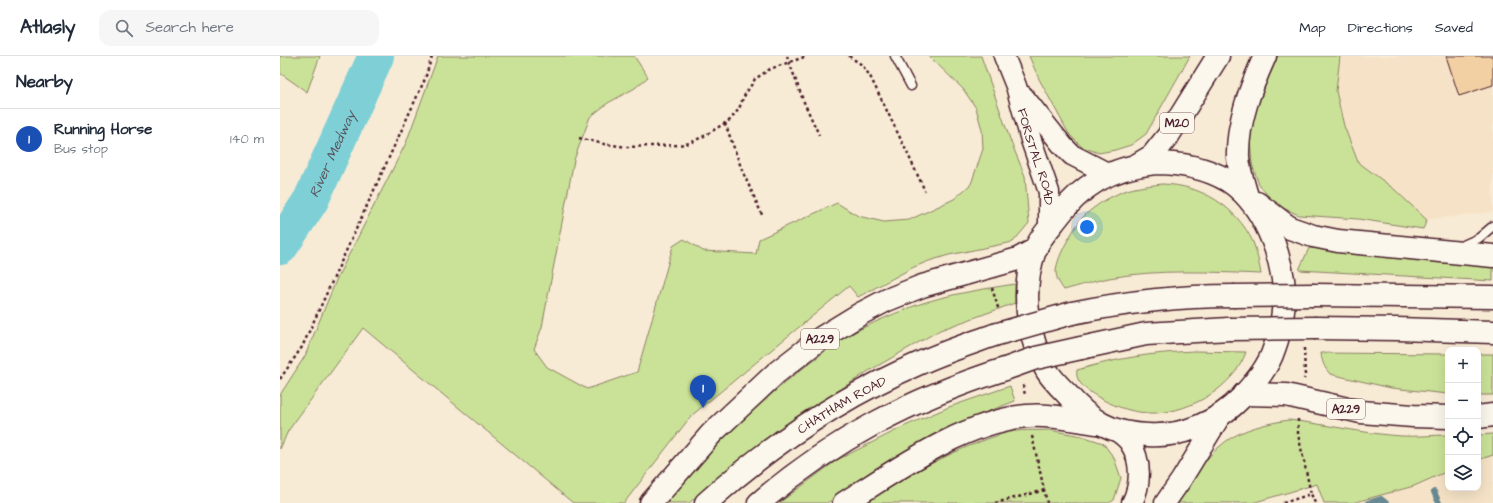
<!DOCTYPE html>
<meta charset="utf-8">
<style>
:root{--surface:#fff;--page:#f6f6f7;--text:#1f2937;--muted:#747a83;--line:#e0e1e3;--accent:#111827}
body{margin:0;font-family:"Architects Daughter",sans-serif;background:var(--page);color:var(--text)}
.controls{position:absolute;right:12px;bottom:12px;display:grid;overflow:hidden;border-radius:8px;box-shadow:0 4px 16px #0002}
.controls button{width:36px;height:36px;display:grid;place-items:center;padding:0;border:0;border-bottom:1px solid var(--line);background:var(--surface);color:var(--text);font:20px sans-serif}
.you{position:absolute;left:807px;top:171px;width:14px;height:14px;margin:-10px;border:3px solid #fff;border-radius:50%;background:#1a73e8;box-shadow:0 0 0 6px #1a73e833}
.badge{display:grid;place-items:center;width:26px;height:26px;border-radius:50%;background:var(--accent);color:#fff;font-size:13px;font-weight:700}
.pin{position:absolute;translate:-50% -33px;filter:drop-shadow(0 1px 2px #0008)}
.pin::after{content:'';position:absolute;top:21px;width:14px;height:12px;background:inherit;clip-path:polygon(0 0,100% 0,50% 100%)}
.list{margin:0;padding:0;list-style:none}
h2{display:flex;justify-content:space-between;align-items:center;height:52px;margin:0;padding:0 16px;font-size:17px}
h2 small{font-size:13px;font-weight:400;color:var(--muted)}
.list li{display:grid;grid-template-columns:26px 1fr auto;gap:12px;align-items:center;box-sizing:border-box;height:60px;padding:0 16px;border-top:1px solid var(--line)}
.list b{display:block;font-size:15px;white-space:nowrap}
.list p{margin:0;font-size:13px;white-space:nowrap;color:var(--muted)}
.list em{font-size:13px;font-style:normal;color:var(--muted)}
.icon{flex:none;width:22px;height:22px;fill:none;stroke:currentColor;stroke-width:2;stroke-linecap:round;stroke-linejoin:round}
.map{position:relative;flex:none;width:1213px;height:447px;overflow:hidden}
header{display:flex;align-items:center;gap:24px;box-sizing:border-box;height:56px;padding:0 20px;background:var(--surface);border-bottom:1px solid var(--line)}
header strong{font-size:19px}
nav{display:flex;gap:22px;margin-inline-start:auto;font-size:14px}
.search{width:280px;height:36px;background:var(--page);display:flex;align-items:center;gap:10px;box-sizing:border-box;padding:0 14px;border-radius:12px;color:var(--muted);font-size:15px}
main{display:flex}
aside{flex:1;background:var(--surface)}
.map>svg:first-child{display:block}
.built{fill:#f6e3c7}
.green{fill:#cae298;stroke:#8a8062}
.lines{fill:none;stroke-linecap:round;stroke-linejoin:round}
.stream{stroke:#698992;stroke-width:6}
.river{stroke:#7ed0d6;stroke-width:36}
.building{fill:#f2d0a3;stroke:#4a1f2b}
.service-casing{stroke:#4a1f2b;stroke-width:11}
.tertiary-casing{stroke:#4a1f2b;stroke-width:23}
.trunk-casing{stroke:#4a1f2b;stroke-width:25}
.motorway-casing{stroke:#4a1f2b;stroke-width:25}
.path{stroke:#4a1f2b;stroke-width:2.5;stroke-dasharray:3 3;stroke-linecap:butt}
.service{stroke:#fbf7ec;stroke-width:8}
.tertiary{stroke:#fbf7ec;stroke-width:20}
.trunk{stroke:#fbf7ec;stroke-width:22}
.motorway{stroke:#fbf7ec;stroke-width:22}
.trunk-bridge-casing{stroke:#4a1f2b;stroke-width:25;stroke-linecap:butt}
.trunk-bridge{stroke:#fbf7ec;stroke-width:22}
.labels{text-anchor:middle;stroke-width:4;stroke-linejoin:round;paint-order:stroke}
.shield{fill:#fbf7ec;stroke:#7f6065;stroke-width:1}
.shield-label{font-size:12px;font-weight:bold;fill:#4a1f2b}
.street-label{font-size:13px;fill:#4a1f2b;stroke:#fbf7ec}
.water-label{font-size:14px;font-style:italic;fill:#5a545e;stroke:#fbf7ec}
</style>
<header>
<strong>Atlasly</strong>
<div class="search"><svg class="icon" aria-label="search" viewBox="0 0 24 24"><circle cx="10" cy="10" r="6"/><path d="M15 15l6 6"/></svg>Search here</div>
<nav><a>Map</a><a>Directions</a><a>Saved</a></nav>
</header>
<main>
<aside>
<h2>Nearby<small></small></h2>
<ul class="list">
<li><span class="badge" style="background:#1a4fb4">1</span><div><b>Running Horse</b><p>Bus stop</p></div><em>140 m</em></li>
</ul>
</aside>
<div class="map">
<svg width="1213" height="447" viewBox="0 0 1213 447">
<rect width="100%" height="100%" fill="#f8ebd6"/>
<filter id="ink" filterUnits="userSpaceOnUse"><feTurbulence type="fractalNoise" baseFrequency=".025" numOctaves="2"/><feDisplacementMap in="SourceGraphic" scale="8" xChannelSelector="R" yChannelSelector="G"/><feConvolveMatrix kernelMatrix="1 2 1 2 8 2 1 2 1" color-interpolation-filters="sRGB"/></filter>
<g filter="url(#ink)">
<g class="built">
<path d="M1060 0H1213V156L1147 164 1114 133 1078 106 1064 70 1056 35Z"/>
<path d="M1213 399V447H1072L1134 430 1168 415V432H1198V404Z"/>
</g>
<g class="green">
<path d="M0 0H40L27 36 0 17Z"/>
<path d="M158 0H354L368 21 355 32 328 47 310 61 294 104 262 271 254 293 267 311 307 333 357 316 393 190 404 183 423 195 476 198 479 183 557 147 578 160 604 166 629 164 674 143 691 128 703 93 702 74 696 52 683 33 649 0H701L731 86 745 120 749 167 733 186 669 199 649 205 634 211 578 241 569 230 411 360 344 447H293L83 272 8 375 0 393V339L25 300 57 222 126 87Z"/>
<path d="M749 0H910L866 78 851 89 835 94 819 97 802 91 789 78 759 23Z"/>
<path d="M998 0H1060L1056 35 1064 70 1078 106 1114 133 1147 164 1143 173 1078 163 1019 159 996 149 979 129 972 108 970 83 978 39Z"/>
<path d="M882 128C921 129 956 150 973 186 977 196 979 207 981 218 930 216 879 213 829 222 814 225 799 230 784 234 780 228 776 223 776 215 777 200 795 169 806 158 815 150 826 143 837 138 851 131 867 130 882 128Z"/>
<path d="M1029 192 1213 205V225L1019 214Z"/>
<path d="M735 228V247L660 274 587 316 482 385 409 447H385C428 395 477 347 531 306 540 300 548 292 557 286 580 272 608 260 634 250 664 239 703 233 735 228Z"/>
<path d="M914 295 966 296C954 331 912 355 876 357 853 358 829 349 810 336 803 331 795 324 797 314 838 302 871 297 914 295Z"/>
<path d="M1041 297 1168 298V338L1111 332 1050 318C1044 311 1042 306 1041 297Z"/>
<rect x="1198" y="298" width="15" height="41"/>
<path d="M730 330 735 345 676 368 547 447H499L557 404 625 370 669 351Z"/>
<path d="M1009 364C1046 368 1084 378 1122 380 1137 381 1153 379 1168 379V415L1134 430 1072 447H1044L1037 428 972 447H893C909 427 924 402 945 386 962 373 988 367 1009 364Z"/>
<path d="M769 374 802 380 823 387 834 402 841 422 834 444 829 447H583C626 420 677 391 726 377 739 373 755 375 769 374Z"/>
<path d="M1213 378V399L1198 404V379Z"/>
</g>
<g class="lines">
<g class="stream">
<path d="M1154 436 1159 447"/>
<path d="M1088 447 1101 443 1106 447"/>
</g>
<path class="river" id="s1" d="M0 191 31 144 96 0"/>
</g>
<path class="building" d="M1166 0H1213V29L1179 40Z"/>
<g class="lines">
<g class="service-casing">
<g id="service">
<path d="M615 0 631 30"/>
<path d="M1179 191 1199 182 1213 170"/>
</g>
</g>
<g class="tertiary-casing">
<g id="tertiary">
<path id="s2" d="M724 0 736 30 751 84 769 136V172"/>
<path d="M743 40 783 90 792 99 829 118"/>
<path d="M836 374C841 378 847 382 850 387 862 405 861 429 852 447"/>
<path d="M885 447 901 424 941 359"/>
</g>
</g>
<g class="trunk-casing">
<g id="trunk">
<path d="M875 107C900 107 924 111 947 124 979 144 997 186 1003 223 1006 245 1002 272 994 293 988 312 975 326 962 341 938 366 903 381 868 379 831 378 810 365 786 337 779 330 772 323 767 315 746 279 741 233 755 194 759 183 767 175 774 166 801 129 829 112 875 107Z"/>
<path d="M977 147 1010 172 1033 180 1058 185 1213 200"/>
<path d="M1034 239 1213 241"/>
<path d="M792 257C846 246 899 240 953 240"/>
<path d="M1036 272 1117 273 1213 276"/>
<path d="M801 292 866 278 949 273"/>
<path d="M964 338 1006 339 1081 356 1133 360 1168 361"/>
<path d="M1198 361 1213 359"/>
<path d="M371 447 432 377 496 317 541 282 582 257 607 244 642 230 738 203 756 193"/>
<path id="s3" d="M426 447C490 389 561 341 640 307 664 296 689 288 714 279"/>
<path d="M479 447C554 383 631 343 725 313"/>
<path d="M564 447C618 413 683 366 747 360 771 358 794 364 817 367"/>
</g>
</g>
<g class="motorway-casing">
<g id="motorway">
<path d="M855 110 872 100 888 80 938 0"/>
<path d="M967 140C963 127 959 114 958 101 957 66 971 31 985 0"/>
</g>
</g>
<g class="path">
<path d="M507 0 523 44 539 79"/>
<path d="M569 0 582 9 590 20 624 90 645 135"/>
<path d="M445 67 462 114 483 161"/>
<path d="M299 82 324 88 347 91 398 89 410 87 424 80 450 64 459 53 463 42 475 23 490 13 527 0"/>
<path d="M712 232 719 255"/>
<path d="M1024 292 1025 320 1024 323"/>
<path d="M0 323 22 291 145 23 152 0"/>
<path d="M743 329 745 339"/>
<path d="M1018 363V378L1031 438"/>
<path d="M752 380 767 447"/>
<path d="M715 447 765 434"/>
<path d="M1003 447 1031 438 1035 447"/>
</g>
<use href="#service" class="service"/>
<use href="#tertiary" class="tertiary"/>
<use href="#trunk" class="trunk"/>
<use href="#motorway" class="motorway"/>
<g class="trunk-bridge-casing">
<g id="trunk-bridge">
<path d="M953 240 1034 239"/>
<path d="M949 273 1036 272"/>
<path d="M714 279 792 257"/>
<path d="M725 313 756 302 801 292"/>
</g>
</g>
<use href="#trunk-bridge" class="trunk-bridge"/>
</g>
</g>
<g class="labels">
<g class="shield">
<rect x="880" y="57" width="34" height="20" rx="3"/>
<rect x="521" y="273" width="38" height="20" rx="3"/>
<rect x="1047" y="343" width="38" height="20" rx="3"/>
</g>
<g class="shield-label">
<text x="897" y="71">M20</text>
<text x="540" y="287">A229</text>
<text x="1066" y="357">A229</text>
</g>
<g class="street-label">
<text dy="5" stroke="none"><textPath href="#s2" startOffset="106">FORSTAL ROAD</textPath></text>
<text dy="5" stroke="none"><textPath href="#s3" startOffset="168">CHATHAM ROAD</textPath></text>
</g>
<g class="water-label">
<text dy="5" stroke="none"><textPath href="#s1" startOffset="107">River Medway</textPath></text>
</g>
</g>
</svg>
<div class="controls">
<button>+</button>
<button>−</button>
<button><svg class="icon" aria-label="locate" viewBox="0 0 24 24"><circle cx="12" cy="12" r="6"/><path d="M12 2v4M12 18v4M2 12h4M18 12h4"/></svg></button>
<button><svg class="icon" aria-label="layers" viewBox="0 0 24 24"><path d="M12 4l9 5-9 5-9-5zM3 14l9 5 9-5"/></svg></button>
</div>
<div class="you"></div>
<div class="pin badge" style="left:423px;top:352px;background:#1a4fb4">1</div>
</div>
</main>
